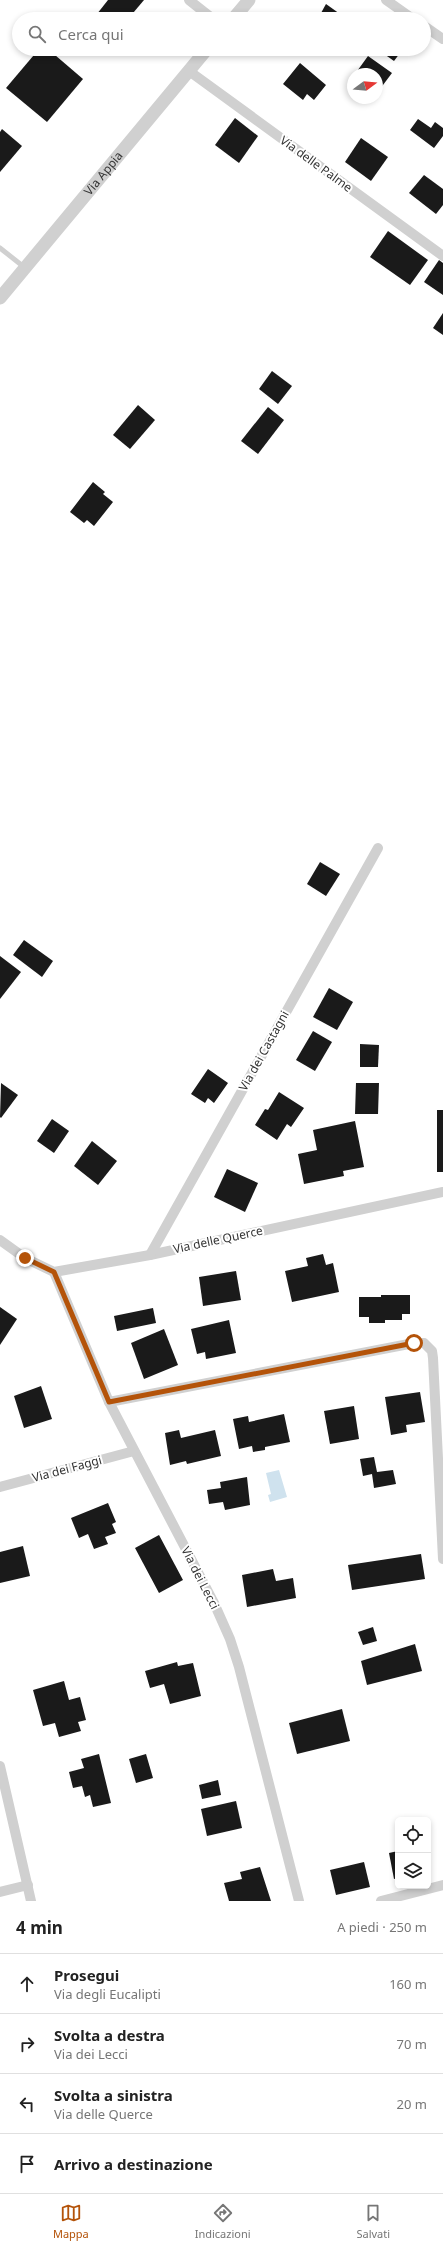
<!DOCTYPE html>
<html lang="it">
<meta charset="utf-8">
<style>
:root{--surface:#fff;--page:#f6f6f6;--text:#222;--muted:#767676;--line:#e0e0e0;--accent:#b45309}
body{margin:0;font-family:"Noto Sans",sans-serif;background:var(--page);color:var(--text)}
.controls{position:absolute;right:12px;bottom:12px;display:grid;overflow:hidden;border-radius:6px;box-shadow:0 2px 6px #0003}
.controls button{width:36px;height:36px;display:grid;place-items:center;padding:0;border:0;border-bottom:1px solid var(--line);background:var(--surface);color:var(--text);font:20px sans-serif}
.compass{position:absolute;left:347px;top:68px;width:36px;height:36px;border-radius:50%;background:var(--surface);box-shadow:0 2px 6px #0003;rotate:74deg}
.stop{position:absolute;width:12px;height:12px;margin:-9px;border:3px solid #b45309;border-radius:50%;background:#fff}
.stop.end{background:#b45309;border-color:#fff;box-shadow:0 1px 4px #0008}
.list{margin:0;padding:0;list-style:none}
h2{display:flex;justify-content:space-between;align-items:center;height:52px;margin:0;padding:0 16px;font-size:17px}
h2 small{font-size:13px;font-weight:400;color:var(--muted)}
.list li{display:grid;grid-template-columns:26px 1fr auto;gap:12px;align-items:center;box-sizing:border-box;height:60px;padding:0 16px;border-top:1px solid var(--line)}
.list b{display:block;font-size:15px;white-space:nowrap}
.list p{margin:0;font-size:13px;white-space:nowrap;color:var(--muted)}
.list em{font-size:13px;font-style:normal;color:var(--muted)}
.icon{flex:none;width:22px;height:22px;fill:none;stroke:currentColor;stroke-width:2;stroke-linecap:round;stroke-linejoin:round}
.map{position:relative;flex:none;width:443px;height:1901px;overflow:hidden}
.search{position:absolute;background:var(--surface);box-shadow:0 2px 6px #0003;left:12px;right:12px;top:12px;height:44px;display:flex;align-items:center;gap:10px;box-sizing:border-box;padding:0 14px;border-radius:22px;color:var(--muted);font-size:15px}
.sheet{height:292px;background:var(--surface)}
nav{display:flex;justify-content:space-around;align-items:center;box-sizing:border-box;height:56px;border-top:1px solid var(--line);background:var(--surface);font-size:11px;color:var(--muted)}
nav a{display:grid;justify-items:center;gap:2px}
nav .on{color:var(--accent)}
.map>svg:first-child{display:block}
.water{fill:#cfe2ee}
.building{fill:#1a1a1a}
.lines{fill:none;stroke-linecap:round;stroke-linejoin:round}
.service{stroke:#d0d0d0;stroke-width:5}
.minor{stroke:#d0d0d0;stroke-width:10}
.tertiary{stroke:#d0d0d0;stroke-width:13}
.route{stroke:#b45309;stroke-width:5}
.labels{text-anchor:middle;stroke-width:4;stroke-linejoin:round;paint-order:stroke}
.street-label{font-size:12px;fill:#333;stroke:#fff}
</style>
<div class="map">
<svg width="443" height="1901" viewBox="0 0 443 1901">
<rect width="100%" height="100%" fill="#fff"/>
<path class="water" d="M279 1470 287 1497 270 1502 268 1495 271 1494 266 1473Z"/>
<g class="building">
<path d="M108 0H144L128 19H93Z"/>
<path d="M326 4 347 19H329L321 13Z"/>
<path d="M39 49H48L83 79 47 122 6 88Z"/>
<path d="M377 49H403L394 61Z"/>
<path d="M368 56 392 73 377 93V74H355Z"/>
<path d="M300 63 326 85 314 100 307 94 303 100 283 84Z"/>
<path d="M235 118 258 136 239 163 215 145Z"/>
<path d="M418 119 431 128 435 122 443 128V136L434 148 410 130Z"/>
<path d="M2 129 22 146 0 172V132Z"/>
<path d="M361 138 388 157 371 181 345 162Z"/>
<path d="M424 175 443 189V205L436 214 409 193Z"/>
<path d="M388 231 428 260 410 285 370 257Z"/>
<path d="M439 260 443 263V295L424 282Z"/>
<path d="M443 313V335L433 328Z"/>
<path d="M272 371 292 386 278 404 259 389Z"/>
<path d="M138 405 155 420 130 449 113 435Z"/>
<path d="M268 407 284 420 258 454 241 441Z"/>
<path d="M93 482 105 492 103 494 113 502 94 526 87 520 84 523 70 512Z"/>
<path d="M320 862 340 874 326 896 307 884Z"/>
<path d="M24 940 53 961 42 977 13 955Z"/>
<path d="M0 956 21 972 0 999Z"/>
<path d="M329 988 353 1002 337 1030 313 1017Z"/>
<path d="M313 1031 332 1042 315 1071 296 1060Z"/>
<path d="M360 1044 379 1045 378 1067H360Z"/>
<path d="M208 1069 228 1083 214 1103 208 1098 205 1103 191 1094Z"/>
<path d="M1 1083 18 1095 1 1118 0 1117Z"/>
<path d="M356 1083H379L378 1114H355Z"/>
<path d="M279 1092 304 1108 291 1127 287 1124 277 1140 255 1125 265 1109 268 1110Z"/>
<rect x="437" y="1110" width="6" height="62"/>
<path d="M52 1119 69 1131 54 1153 37 1141Z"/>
<path d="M355 1121 364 1167 343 1171 344 1176 304 1184 298 1154 317 1150 313 1130Z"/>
<path d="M92 1141 117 1161 98 1185 74 1166Z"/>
<path d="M227 1169 258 1183 245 1212 214 1197Z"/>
<path d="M323 1254 326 1265 333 1263 339 1292 292 1302 285 1271 308 1266 306 1258Z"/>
<path d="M236 1271 241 1300 203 1306 199 1277Z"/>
<path d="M381 1295H410V1314H402V1320H385V1323H369V1317H359V1297H381Z"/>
<path d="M0 1307 17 1319 0 1345Z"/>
<path d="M153 1308 156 1323 117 1331 114 1316Z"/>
<path d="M229 1320 236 1353 206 1359 205 1352 197 1354 191 1329Z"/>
<path d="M164 1329 178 1365 144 1379 131 1343Z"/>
<path d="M41 1386 52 1419 24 1428 14 1396Z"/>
<path d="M420 1392 425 1422 406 1425 407 1432 391 1435 385 1397Z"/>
<path d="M354 1406 359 1439 330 1444 324 1411Z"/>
<path d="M284 1414 290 1442 265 1447V1450L253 1452 252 1446 239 1449 233 1419 248 1416 249 1422Z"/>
<path d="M179 1430 181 1438 215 1430 221 1456 187 1464 186 1461 170 1465 165 1433Z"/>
<path d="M374 1457 377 1472 393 1470 396 1484 374 1488 372 1474 363 1476 360 1459Z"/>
<path d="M247 1477 250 1505 225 1510 223 1502 209 1504 207 1490 221 1488 220 1482Z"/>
<path d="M108 1503 116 1522 112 1524 116 1533 105 1537 108 1544 94 1549 88 1534 79 1538 71 1518Z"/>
<path d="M159 1535 183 1580 159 1593 135 1548Z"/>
<path d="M23 1546 30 1576 0 1583V1552Z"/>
<path d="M421 1554 425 1579 352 1590 348 1565Z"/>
<path d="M273 1569 276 1581 293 1578 296 1598 247 1607 242 1575Z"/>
<path d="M373 1627 377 1641 363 1645 358 1632Z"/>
<path d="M415 1644 422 1671 367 1685 361 1661Z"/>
<path d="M177 1662 178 1666 193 1663 201 1696 170 1704 164 1684 150 1688 145 1671Z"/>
<path d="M64 1681 69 1700 80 1697 86 1720 78 1722 81 1731 59 1737 55 1723 43 1726 33 1690Z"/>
<path d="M342 1709 350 1741 297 1754 289 1723Z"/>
<path d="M99 1754 111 1803 93 1807 90 1795 85 1797 82 1786 73 1788 69 1772 84 1768 81 1759Z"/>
<path d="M146 1754 153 1778 136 1783 129 1759Z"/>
<path d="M218 1780 221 1795 202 1799 199 1785Z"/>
<path d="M236 1801 242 1828 207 1836 201 1809Z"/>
<path d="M398 1851V1878L394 1879 389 1853Z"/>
<path d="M364 1862 370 1887 336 1895 330 1870Z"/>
<path d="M260 1867 271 1901H229L224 1883 242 1879 240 1872Z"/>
</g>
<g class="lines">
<path class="service" d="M0 248 24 267"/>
<g class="minor">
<path d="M189 0 213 19"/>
<path d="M386 0 413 19"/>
<path d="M424 26 443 39"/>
<path d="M189 71 443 256"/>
<path d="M0 1240 25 1258 54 1272 150 1255 443 1192"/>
<path d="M150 1255 378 848"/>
<path d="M54 1272 109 1402 214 1603 230 1639 239 1667 299 1901"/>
<path d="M109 1402 414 1343H424L432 1351 433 1358 443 1559"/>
<path d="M0 1487 134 1451"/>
<path d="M0 1766 31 1901"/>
<path d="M0 1892 28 1885"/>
<path d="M381 1901 443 1885"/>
</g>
<g class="tertiary">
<path d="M233 19 249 0"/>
<path id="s1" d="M0 298 207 49"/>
</g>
</g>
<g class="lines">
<path class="route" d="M25 1258 54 1272 109 1402 414 1343"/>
</g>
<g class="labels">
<g class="street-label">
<text transform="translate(316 164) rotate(36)" y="4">Via delle Palme</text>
<text dy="4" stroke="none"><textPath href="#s1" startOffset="162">Via Appia</textPath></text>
<text transform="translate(264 1051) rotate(-61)" y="4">Via dei Castagni</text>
<text transform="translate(218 1240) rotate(-12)" y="4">Via delle Querce</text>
<text transform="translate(67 1469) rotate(-15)" y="4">Via dei Faggi</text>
<text transform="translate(200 1578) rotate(63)" y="4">Via dei Lecci</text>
</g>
</g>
</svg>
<div class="controls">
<button><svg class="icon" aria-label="locate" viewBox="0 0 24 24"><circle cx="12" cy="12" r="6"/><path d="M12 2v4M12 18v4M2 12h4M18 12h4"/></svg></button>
<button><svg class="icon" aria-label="layers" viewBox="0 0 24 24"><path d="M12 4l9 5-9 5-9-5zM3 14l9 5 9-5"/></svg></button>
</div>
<svg class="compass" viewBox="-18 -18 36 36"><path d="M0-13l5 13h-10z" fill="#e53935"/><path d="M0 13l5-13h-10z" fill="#767676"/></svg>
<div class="stop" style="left:414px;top:1343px"></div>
<div class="stop end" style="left:25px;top:1258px"></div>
<div class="search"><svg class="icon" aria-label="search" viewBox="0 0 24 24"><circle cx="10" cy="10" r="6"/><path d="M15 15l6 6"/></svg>Cerca qui</div>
</div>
<section class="sheet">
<h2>4 min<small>A piedi · 250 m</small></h2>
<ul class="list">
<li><svg class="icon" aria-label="ahead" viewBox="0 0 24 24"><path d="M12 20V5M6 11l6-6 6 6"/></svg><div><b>Prosegui</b><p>Via degli Eucalipti</p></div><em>160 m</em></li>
<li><svg class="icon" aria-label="right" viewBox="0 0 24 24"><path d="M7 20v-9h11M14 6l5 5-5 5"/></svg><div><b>Svolta a destra</b><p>Via dei Lecci</p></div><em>70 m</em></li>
<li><svg class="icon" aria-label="left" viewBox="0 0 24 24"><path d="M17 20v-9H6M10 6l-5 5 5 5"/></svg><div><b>Svolta a sinistra</b><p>Via delle Querce</p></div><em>20 m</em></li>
<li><svg class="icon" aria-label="arrive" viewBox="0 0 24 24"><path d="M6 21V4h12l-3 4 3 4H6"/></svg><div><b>Arrivo a destinazione</b></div></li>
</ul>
</section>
<nav>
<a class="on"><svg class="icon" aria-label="map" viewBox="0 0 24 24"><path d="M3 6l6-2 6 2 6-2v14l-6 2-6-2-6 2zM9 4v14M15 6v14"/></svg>Mappa</a>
<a><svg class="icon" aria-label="directions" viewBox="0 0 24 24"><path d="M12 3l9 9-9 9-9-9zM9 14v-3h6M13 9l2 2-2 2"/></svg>Indicazioni</a>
<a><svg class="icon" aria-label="saved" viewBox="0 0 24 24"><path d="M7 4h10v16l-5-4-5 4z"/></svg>Salvati</a>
</nav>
